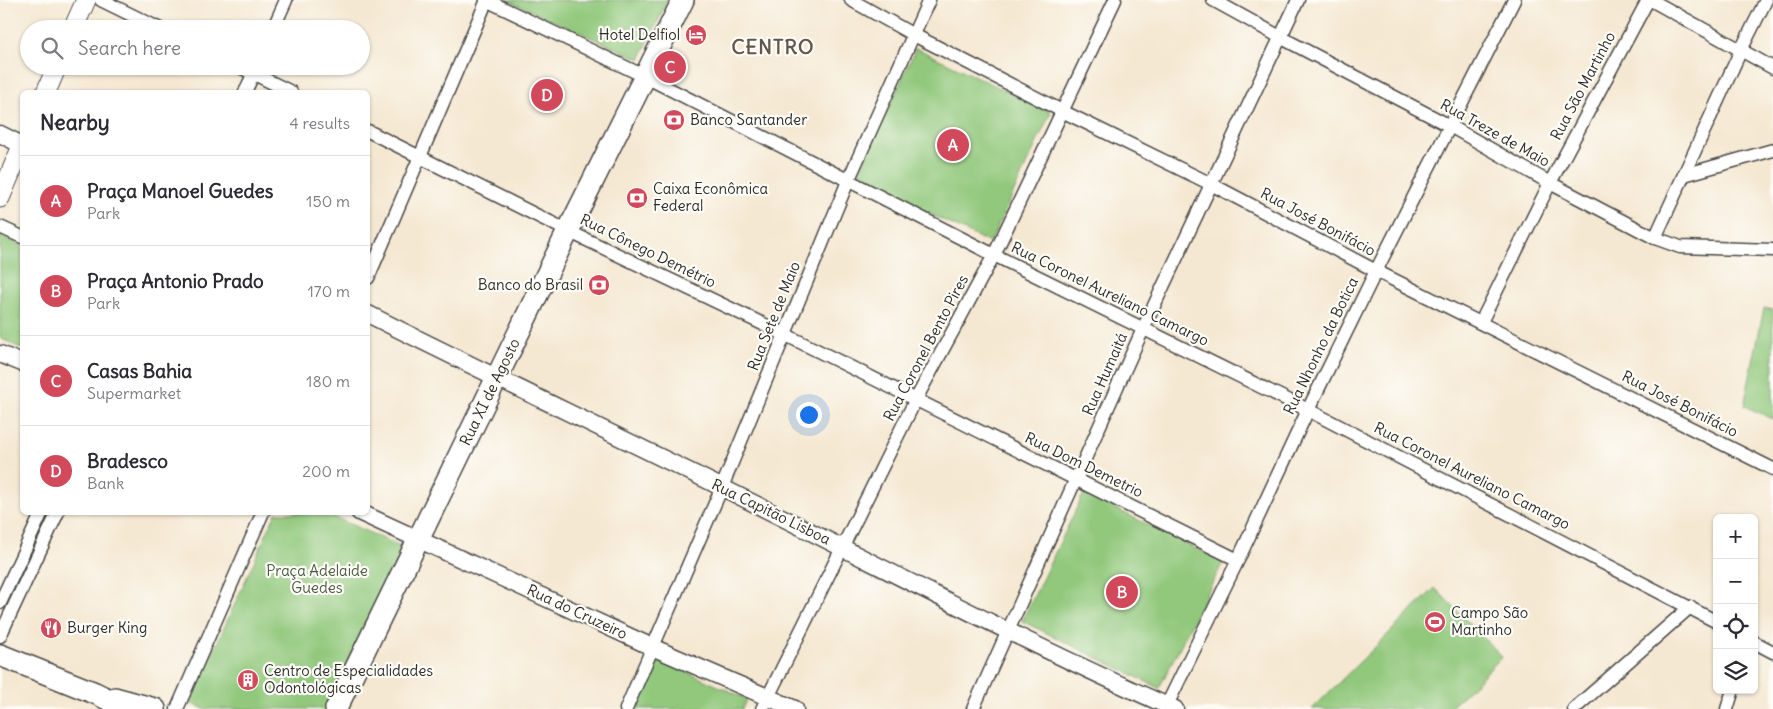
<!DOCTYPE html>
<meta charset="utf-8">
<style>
:root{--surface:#fff;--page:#f2f2f3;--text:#2b2b33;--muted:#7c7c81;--line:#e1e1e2;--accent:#d1495b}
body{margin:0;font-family:Delius,sans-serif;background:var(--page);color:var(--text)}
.controls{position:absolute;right:15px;bottom:15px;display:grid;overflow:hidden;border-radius:8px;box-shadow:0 1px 4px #0004}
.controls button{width:45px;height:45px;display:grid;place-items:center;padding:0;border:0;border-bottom:1px solid var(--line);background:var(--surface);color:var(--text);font:25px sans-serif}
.you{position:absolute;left:808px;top:414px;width:18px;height:18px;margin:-12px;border:4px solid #fff;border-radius:50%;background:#1a73e8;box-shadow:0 0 0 8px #1a73e833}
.badge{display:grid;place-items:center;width:32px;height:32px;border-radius:50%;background:var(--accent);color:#fff;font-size:16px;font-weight:700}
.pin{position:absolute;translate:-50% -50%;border:2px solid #fff;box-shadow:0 1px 5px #0006}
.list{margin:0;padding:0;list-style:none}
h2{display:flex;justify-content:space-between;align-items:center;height:65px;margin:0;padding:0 20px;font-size:21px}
h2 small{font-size:16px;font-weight:400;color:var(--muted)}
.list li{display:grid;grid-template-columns:32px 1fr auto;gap:15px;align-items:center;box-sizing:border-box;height:90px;padding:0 20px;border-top:1px solid var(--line)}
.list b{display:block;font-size:19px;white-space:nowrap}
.list p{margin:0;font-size:16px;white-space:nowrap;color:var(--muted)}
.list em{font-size:16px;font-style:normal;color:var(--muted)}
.icon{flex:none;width:28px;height:28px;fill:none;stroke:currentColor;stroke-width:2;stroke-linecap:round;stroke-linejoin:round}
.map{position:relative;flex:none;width:1773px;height:709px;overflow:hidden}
.search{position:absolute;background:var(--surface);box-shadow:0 1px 4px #0004;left:20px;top:20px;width:350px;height:55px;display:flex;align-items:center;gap:12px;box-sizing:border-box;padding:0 18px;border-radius:28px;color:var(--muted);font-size:19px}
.panel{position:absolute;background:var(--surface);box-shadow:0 1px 4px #0004;left:20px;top:90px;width:350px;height:425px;border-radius:8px}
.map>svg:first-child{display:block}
.green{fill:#91c87b;stroke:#5e7a53}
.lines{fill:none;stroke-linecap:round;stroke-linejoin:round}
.minor-casing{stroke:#494744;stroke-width:15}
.tertiary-casing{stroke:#494744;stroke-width:19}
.secondary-casing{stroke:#494744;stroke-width:21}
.primary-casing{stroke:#494744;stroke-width:24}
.minor{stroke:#fff;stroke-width:12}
.tertiary{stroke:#fff;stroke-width:16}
.secondary{stroke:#fff;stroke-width:19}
.primary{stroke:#fff;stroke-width:21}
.labels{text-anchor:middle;stroke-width:4.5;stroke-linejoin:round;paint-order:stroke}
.poi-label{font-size:15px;fill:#2b2b2b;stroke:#fdfcf7;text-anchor:start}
.street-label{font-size:15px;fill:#2b2b2b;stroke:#fdfcf7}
.park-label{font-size:15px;fill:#4a5a43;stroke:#fdfcf7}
.district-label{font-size:20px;font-weight:bold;letter-spacing:1px;fill:#65564b;stroke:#fdfcf7}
</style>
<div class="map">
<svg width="1773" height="709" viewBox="0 0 1773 709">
<rect width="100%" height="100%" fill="#fdfcf7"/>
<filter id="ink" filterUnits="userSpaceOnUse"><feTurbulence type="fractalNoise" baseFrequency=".02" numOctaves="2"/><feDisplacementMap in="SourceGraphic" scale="10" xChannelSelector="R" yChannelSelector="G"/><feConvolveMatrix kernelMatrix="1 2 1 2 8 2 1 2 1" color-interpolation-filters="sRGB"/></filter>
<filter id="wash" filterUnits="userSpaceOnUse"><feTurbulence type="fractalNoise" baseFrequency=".0096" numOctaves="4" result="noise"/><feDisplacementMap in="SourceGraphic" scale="20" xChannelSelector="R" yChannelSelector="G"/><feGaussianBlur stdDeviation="1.12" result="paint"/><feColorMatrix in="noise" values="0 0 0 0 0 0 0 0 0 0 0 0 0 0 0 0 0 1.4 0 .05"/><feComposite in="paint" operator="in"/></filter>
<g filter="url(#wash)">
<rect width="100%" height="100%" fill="#f5e8d2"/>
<g class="green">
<path d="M506 0H668L640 59Z"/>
<path d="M916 48 1051 112 990 243 856 178Z"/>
<path d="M0 235 22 246V349L0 338Z"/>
<path d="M1764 308 1773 310V419L1744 406Z"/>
<path d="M1084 493 1223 562 1159 688 1022 621Z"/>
<path d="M276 513H325L404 548 324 709H205L190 703Z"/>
<path d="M1435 588 1502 657 1449 709H1312Z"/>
<path d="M656 658 747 699 742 709H635Z"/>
</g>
</g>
<g filter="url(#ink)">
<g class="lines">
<g class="minor-casing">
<g id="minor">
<path d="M101 0 160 29"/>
<path d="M486 0 646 77 994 255 1308 410 1717 622"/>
<path d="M851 0 912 34 1062 111 1211 184 1376 271 1773 469"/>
<path d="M1213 0 1280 37 1450 126 1550 183 1655 238 1680 247 1773 250"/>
<path d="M1651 0 1773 68"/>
<path d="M273 29 286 0"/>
<path d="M238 66 291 92"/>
<path d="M245 92 257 66"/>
<path d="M368 131 568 231 784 334 1238 560"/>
<path d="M1684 175 1773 150"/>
<path d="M0 227 22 237"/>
<path d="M1655 238 1741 50 1766 0"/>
<path d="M368 278 487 0"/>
<path d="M1481 322 1550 183 1648 0"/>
<path d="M0 603 42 512"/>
<path d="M0 636 58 512"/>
<path d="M1754 642 1773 652"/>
<path d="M177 709 263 512"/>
<path d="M626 709 722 487 848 181 929 0"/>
<path d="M762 709 915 401 994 255 1115 0"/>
<path d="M973 709 1143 329 1298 0"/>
<path d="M1165 709 1238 560 1308 410 1376 271 1514 0"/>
<path d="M1574 709 1690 607"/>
<path d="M1727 709 1733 690"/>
</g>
</g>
<g class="tertiary-casing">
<g id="tertiary">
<path d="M0 134 22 145"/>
<path d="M368 314C501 381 636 444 769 511 904 578 1037 649 1175 709"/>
<path d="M0 354 22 363"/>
<path d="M359 512 652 647 795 709"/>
</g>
</g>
<g class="secondary-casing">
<g id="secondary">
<path d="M73 29 86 0"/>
<path d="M46 92 57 66"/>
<path d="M0 198 22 146"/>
</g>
</g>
<g class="primary-casing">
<g id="primary">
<path d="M0 655 95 693 128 709"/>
<path d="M115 698 155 709"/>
<path d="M336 709 568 231 683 0"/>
</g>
</g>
<use href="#minor" class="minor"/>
<use href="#tertiary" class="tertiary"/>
<use href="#secondary" class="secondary"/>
<use href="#primary" class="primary"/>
</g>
</g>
<defs>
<g id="hotel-disc" transform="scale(1.125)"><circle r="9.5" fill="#d1495b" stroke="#fdfcf7"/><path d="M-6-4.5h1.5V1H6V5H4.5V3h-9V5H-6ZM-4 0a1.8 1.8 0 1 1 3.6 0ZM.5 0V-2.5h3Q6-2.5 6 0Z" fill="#fff"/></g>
<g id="bank-disc" transform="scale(1.125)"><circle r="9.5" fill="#d1495b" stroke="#fdfcf7"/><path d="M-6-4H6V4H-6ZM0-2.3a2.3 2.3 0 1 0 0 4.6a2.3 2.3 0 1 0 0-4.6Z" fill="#fff"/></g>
<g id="stadium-disc" transform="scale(1.125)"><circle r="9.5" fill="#d1495b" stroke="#fdfcf7"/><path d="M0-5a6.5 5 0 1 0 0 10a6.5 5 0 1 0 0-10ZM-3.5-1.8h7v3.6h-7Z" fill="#fff"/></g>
<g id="restaurant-disc" transform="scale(1.125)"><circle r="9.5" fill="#d1495b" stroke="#fdfcf7"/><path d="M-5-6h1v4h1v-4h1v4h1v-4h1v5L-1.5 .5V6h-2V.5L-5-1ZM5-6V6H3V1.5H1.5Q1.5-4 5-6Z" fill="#fff"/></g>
<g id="building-disc" transform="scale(1.125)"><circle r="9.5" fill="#d1495b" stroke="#fdfcf7"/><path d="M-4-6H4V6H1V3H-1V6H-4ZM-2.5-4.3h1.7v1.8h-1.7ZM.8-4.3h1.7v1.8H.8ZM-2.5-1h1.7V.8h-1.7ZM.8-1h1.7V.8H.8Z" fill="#fff"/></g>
</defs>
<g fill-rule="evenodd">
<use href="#hotel-disc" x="696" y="35"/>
<use href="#bank-disc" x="674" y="120"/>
<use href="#bank-disc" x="637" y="198"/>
<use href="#bank-disc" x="599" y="285"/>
<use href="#stadium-disc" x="1435" y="622"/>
<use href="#restaurant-disc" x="51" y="628"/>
<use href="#building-disc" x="248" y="680"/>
</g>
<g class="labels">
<g class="poi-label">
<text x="680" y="40" text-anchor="end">Hotel Delfiol</text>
<text x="690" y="125">Banco Santander</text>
<text x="653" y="194">Caixa Econômica<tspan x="653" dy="17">Federal</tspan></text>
<text x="583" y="290" text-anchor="end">Banco do Brasil</text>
<text x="1451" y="618">Campo São<tspan x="1451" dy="17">Martinho</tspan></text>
<text x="67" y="633">Burger King</text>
<text x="264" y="676">Centro de Especialidades<tspan x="264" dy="17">Odontológicas</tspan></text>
</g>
<g class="street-label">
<text transform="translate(1583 86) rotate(-62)" y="5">Rua São Martinho</text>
<text transform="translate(1495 133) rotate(29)" y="5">Rua Treze de Maio</text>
<text transform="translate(1318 222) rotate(28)" y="5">Rua José Bonifácio</text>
<text transform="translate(648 251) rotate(26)" y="5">Rua Cônego Demétrio</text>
<text transform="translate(1110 294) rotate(26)" y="5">Rua Coronel Aureliano Camargo</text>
<text transform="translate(774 316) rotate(-68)" y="5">Rua Sete de Maio</text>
<text transform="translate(1321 346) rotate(-64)" y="5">Rua Nhonho da Botica</text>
<text transform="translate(926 348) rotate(-62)" y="5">Rua Coronel Bento Pires</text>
<text transform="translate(1105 374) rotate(-66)" y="5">Rua Humaitá</text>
<text transform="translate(490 392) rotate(-64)" y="5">Rua XI de Agosto</text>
<text transform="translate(1680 404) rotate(27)" y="5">Rua José Bonifácio</text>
<text transform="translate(1084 465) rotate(26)" y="5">Rua Dom Demetrio</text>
<text transform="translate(1472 476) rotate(27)" y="5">Rua Coronel Aureliano Camargo</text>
<text transform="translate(771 512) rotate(26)" y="5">Rua Capitão Lisboa</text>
<text transform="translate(577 612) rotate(25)" y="5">Rua do Cruzeiro</text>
</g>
<g class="park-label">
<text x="317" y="576">Praça Adelaide<tspan x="317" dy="17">Guedes</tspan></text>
</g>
<g class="district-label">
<text x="773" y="54">CENTRO</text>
</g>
</g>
</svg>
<div class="controls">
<button>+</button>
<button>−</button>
<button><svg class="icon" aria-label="locate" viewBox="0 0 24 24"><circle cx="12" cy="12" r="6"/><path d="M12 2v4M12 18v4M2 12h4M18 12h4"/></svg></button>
<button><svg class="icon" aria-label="layers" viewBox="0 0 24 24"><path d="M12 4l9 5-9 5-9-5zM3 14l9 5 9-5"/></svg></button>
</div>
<div class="you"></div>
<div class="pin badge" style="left:953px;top:145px">A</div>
<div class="pin badge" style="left:1122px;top:592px">B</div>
<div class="pin badge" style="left:670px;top:67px">C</div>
<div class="pin badge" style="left:547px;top:95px">D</div>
<div class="search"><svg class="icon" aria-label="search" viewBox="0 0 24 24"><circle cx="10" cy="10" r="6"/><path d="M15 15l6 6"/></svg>Search here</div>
<section class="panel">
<h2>Nearby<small>4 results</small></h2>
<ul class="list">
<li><span class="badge">A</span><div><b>Praça Manoel Guedes</b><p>Park</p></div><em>150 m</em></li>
<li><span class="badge">B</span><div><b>Praça Antonio Prado</b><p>Park</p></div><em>170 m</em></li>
<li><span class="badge">C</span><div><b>Casas Bahia</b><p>Supermarket</p></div><em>180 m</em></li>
<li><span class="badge">D</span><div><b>Bradesco</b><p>Bank</p></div><em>200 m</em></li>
</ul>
</section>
</div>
